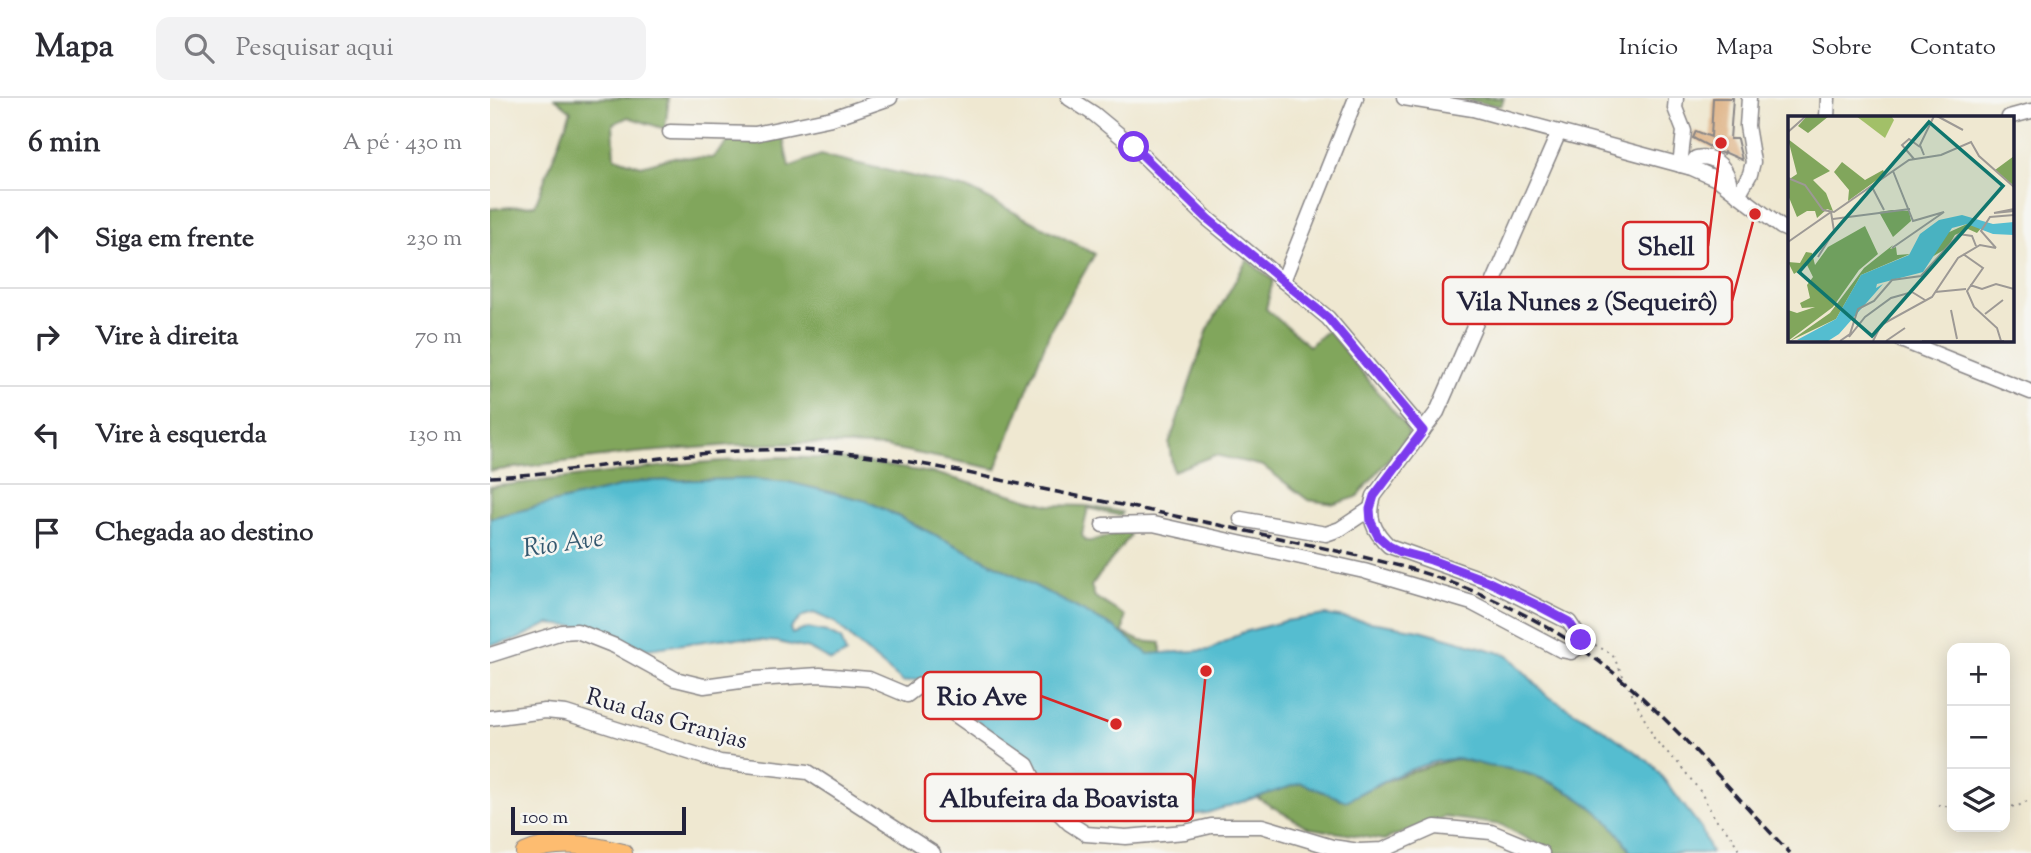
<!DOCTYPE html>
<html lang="pt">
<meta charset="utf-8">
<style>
:root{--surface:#fff;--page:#f2f2f3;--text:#2b2b33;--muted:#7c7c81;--line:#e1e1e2}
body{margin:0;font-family:"Sorts Mill Goudy",serif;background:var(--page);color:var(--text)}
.controls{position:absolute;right:21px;bottom:21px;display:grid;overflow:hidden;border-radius:14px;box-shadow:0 4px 18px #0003}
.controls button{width:63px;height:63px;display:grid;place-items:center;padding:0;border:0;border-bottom:2px solid var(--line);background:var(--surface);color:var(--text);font:35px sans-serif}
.scale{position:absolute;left:21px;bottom:18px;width:175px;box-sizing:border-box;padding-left:7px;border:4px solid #22223b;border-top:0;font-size:19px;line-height:24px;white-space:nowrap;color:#22223b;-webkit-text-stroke:5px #f6f6f2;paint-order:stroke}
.stop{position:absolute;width:21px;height:21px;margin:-16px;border:5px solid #7c3aed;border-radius:50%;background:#fff}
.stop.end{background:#7c3aed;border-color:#fff;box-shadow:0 2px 7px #0008}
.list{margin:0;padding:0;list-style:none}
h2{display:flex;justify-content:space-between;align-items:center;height:91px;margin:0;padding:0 28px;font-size:30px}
h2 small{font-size:23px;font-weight:400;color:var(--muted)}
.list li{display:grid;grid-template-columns:46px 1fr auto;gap:21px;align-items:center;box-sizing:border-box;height:98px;padding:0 28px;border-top:2px solid var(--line)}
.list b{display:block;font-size:26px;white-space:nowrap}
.list em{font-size:23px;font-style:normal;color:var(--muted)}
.icon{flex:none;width:38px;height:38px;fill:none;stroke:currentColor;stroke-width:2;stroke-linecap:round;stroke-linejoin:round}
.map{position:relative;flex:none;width:1541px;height:755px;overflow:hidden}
header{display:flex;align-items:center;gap:42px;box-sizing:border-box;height:98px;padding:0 35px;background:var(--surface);border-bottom:2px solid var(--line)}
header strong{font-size:33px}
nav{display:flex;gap:38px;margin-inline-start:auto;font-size:24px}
.search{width:490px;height:63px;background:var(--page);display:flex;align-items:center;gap:18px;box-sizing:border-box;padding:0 24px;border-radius:14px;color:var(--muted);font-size:26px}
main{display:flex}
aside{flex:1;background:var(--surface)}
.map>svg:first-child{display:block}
.forest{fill:#81a65c;stroke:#52644c;stroke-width:2}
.water{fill:#54bdd0;stroke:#3b7086;stroke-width:2}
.building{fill:#e0b78d}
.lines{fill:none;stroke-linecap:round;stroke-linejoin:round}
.minor-casing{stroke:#888586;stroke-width:17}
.major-casing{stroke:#888586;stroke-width:20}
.path{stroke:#888586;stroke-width:2;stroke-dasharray:2 5;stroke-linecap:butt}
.minor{stroke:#fff;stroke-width:14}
.major{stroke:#fdbc6f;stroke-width:18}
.rail{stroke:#22223b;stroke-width:3.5;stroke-dasharray:10 5;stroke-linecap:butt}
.route{stroke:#7c3aed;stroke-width:9}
.labels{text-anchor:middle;stroke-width:5;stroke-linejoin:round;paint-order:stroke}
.street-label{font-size:24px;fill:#22223b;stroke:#f6f6f2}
.water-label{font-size:26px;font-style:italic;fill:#34586f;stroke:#f6f6f2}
.inset-road{fill:none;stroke:#9d9995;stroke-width:2}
.view{fill:#0f766e;fill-opacity:0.15;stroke:#0f766e;stroke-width:3.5}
.inset-edge{fill:none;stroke:#22223b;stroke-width:3.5}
.leader{fill:none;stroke:#d62828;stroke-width:2.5}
.callout-dot{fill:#d62828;stroke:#f6f6f2;stroke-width:2.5}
.callout{fill:#f6f6f2;stroke:#d62828;stroke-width:2.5}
.callout-label{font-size:26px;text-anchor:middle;font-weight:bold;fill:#22223b}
</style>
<header>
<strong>Mapa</strong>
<div class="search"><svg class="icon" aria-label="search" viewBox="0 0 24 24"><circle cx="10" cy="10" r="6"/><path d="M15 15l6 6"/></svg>Pesquisar aqui</div>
<nav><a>Início</a><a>Mapa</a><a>Sobre</a><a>Contato</a></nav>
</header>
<main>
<aside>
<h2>6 min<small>A pé · 430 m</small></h2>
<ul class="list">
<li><svg class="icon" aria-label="ahead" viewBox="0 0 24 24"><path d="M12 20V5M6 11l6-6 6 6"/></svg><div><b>Siga em frente</b></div><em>230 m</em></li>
<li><svg class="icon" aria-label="right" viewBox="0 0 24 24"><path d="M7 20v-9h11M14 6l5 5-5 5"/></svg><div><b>Vire à direita</b></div><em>70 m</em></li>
<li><svg class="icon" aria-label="left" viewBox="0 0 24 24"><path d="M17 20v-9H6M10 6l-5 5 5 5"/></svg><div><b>Vire à esquerda</b></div><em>130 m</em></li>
<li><svg class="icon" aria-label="arrive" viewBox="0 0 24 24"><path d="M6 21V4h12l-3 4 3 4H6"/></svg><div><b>Chegada ao destino</b></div></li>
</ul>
</aside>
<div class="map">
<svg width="1541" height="755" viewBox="0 0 1541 755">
<rect width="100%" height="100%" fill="#f6f6f2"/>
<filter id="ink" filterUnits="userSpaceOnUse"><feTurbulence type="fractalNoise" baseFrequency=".0143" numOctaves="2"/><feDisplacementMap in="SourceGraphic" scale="14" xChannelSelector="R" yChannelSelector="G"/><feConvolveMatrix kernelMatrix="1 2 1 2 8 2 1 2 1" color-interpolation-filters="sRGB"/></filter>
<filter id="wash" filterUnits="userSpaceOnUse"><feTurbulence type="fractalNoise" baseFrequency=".00686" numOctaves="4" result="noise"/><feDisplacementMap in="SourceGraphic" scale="28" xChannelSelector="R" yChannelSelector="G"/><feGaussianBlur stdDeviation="1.57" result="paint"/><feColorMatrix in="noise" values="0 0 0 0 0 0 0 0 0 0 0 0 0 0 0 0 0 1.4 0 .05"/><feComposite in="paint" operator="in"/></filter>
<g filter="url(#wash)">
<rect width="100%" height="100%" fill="#efe8d1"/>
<g class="forest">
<path d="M65 0H179L175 31 138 19 123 26 125 59 151 68 184 59 222 60 239 43 293 40 299 69 331 57 481 92 605 156 561 231 506 371 396 349 318 345 242 347 144 355 0 373V111L45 107 81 13Z"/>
<path d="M962 0H1014L1011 8Z"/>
<path d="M757 162 783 182 776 211 819 248 838 232 916 329 919 336 867 399 845 406 818 402 773 368 725 357 683 373 679 346 718 231Z"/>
<path d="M287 359 353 361 448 376 559 407 597 408 632 414 631 418 598 410 592 437 595 443H601L637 433 640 438 601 488 605 499 635 518 633 535 650 543 671 545V556H658L623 529 513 471 377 403 297 384 263 381 154 383 0 420V389L194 366Z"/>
<path d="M966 661C988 666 1013 668 1035 675 1075 687 1122 717 1141 755H1063L1012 727 954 719 894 742 819 730 766 699 811 685 856 703C891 683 927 670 966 661Z"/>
</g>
<path class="water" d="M263 381 298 384 377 403 513 471 623 529 658 556 719 552 751 535 795 523 836 517 930 532 1018 557 1056 597 1112 630 1162 666 1211 730 1221 755H1141C1122 717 1076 687 1036 675 1024 671 1011 670 998 668 988 666 977 661 967 661 936 660 882 688 856 703L811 685 717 715 630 724 567 697 545 666 431 581 413 584 364 543 346 525 324 515 313 518 300 531 302 536 318 530 337 534 351 541 356 556 341 563 319 551 288 544 237 540 157 551 92 529 58 526 26 542 0 547V420L154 383Z"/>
<g id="blocks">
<path class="building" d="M1223 0H1243L1240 41H1247L1252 62 1234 54 1233 56 1203 40 1206 33 1221 39Z"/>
</g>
</g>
<g filter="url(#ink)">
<use href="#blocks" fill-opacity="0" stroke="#888586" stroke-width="2"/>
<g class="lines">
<g class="minor-casing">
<g id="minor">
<path d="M579 0 604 16 644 49 718 121 838 220 933 333"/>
<path d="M914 0 983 11 1202 70 1229 82 1291 129 1300 133"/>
<path d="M1186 0 1185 10 1194 33 1190 67"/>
<path d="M1337 19 1338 0"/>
<path d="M1519 19 1541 13"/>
<path d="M180 34 265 36 342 20 400 0"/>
<path d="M1199 69 1206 60C1226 56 1239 72 1240 90"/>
<path d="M1248 97 1260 76 1263 64 1257 28 1259 0"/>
<path d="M793 183 866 0"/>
<path d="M1411 242 1541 294"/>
<path d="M751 421 836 436 850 431 880 411"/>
<path d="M613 427 663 426 874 473 982 505 1071 552 1081 554 1089 549 1091 542 1079 524 997 483 899 448C883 433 877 419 884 398L947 314 1069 34"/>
<path d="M0 557 72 534 87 533 125 548 185 581 214 588 265 581 330 577 379 581 417 597 430 587 460 613 537 667 545 684 562 708 579 725 596 736 636 739 695 734 721 728H772L842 749 869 753 893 752 945 729 1001 734 1052 755"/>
<path d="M0 620 55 613 76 615 230 664 318 674 443 755"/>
</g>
</g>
<g class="major-casing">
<path id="major" d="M35 755C67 741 101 747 133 755"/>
</g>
<g class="path">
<path d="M1105 547 1122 556 1165 642 1189 666 1210 693 1226 722 1241 737 1250 755"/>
<path d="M1448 707 1462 709"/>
<path d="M1515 709 1528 708 1541 701"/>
</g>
<use href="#minor" class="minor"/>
<use href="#major" class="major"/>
<path class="rail" d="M0 379C102 374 203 349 306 352 396 354 484 377 572 395 686 418 801 441 914 469 973 486 1031 511 1083 545 1167 600 1231 684 1300 755"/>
</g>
</g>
<g class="lines" filter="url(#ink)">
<path class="route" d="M644 49 718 121 838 220 933 333 884 398 880 411 881 424 888 438 899 448 911 454 941 462 997 483 1049 508 1079 524 1091 542"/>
</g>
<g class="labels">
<g class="street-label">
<text transform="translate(177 620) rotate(16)" y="8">Rua das Granjas</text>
</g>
<g class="water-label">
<text transform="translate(73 444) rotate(-8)" y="9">Rio Ave</text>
</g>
</g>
<g transform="translate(1298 18)">
<rect width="226" height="226" fill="#efe8d1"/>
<path d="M68 0H103L106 4 97 22Z" fill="#a2c068"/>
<path d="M19 0H41L20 17 10 10ZM0 23 42 55 25 64 38 77 45 95 39 93 29 102 27 95H19L9 101 0 79V64L9 58ZM226 40V70L207 54ZM54 46 77 64 95 54 97 58 60 85 61 74 46 56ZM104 94 121 95 123 105 105 121 91 96ZM179 108 194 111 189 117 180 113 167 119 159 132 144 141 157 118ZM77 110 90 138 71 154 45 191 0 225V194L9 197 27 191 14 192 12 187 22 182 19 169 25 161 19 149 6 158 0 146 12 147 18 136 24 137 27 149 40 131ZM105 129 102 133 108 131 109 139 122 138 73 159 48 203 2 225 42 197 76 152Z" fill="#81a65c"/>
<path d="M174 99 205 108 226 106V119L205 118 179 108 164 112 135 156 89 168 88 172 95 168 51 218 40 225 9 224 48 203 73 159 121 139 132 118 151 104Z" fill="#54bdd0"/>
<path class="inset-road" d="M149 0 175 14M0 16 18 0M136 39 132 29 146 0M126 43 114 29 121 23 132 31M0 62 17 69 35 94 46 96 121 44 153 39 183 26 191 40 226 71M84 71 96 94M226 93 206 97 226 95M45 103 122 93M0 126 43 96 46 115 30 141M104 132 156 96 125 105 105 55M208 132 193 115 202 101 226 99M175 138 195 152 179 175 186 191 209 212 213 225M182 169 194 173 208 168 226 173M147 176 178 173M163 194 169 223M197 198 215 184M61 221 77 201 103 182 124 176 137 184M52 225 62 218 70 193 86 185 104 164 133 160 171 118 184 120 188 130M85 225 93 209 144 181 170 142 192 129 208 132M98 225 117 212M134 225H216"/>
<path class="view" d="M141 6 215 70 84 220 11 156Z"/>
<rect width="226" height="226" class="inset-edge"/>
</g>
<path class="leader" d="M1231 45L1218 148M1265 116L1242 203M626 626L551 598M716 573L703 700"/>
<g class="callout-dot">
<circle cx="1231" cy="45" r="7"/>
<circle cx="1265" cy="116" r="7"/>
<circle cx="626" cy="626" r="7"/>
<circle cx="716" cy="573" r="7"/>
</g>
<g class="callout">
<rect x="1133" y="124" width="85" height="47" rx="7"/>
<rect x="953" y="179" width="289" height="47" rx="7"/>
<rect x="433" y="574" width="118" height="47" rx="7"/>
<rect x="435" y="676" width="268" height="47" rx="7"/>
</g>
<g class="callout-label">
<text x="1176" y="157">Shell</text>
<text x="1097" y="212">Vila Nunes 2 (Sequeirô)</text>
<text x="492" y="607">Rio Ave</text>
<text x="569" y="709">Albufeira da Boavista</text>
</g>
</svg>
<div class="controls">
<button>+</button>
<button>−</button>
<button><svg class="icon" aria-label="layers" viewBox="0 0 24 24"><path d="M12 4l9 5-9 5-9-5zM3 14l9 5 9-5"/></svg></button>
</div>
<div class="scale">100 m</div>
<div class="stop" style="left:644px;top:49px"></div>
<div class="stop end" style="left:1091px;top:542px"></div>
</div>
</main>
